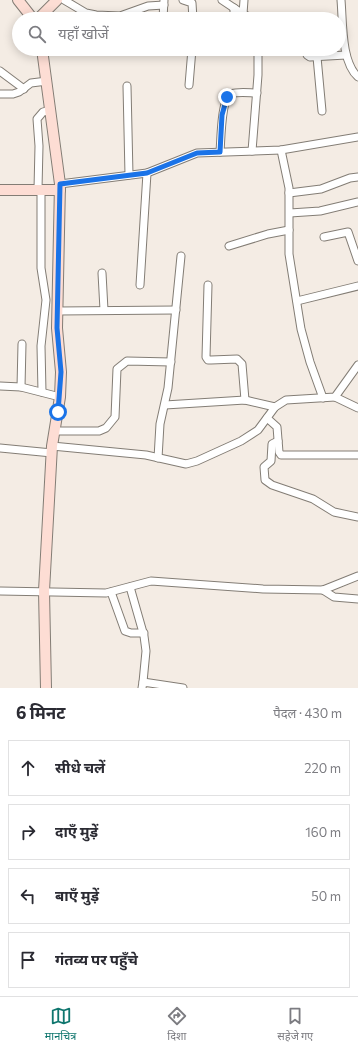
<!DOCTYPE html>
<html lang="hi">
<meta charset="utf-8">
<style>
:root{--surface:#fff;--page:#f7f7f7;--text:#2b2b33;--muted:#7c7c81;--line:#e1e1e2;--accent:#0f766e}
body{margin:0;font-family:Commissioner,"Noto Sans Devanagari",sans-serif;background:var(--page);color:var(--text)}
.stop{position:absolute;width:12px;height:12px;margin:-9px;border:3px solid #1a73e8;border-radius:50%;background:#fff}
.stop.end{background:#1a73e8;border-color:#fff;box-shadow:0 1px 4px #0008}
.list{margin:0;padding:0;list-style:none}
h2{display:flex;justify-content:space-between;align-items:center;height:52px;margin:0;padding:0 16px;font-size:17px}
h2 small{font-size:13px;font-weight:400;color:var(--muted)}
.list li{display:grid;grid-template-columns:26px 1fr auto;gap:12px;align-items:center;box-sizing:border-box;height:56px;margin:0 8px 8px;padding:0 8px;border:1px solid var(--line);border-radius:0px}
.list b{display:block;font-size:15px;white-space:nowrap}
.list em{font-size:13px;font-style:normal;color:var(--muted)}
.icon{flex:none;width:22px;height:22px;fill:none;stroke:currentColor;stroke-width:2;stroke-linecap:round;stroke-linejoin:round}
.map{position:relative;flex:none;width:358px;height:688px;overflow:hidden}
.search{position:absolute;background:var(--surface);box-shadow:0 2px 10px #0003;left:12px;right:12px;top:12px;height:44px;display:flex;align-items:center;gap:10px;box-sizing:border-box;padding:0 14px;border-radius:22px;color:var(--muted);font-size:15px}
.sheet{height:308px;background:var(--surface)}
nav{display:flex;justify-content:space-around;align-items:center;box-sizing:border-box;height:56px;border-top:1px solid var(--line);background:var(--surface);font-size:11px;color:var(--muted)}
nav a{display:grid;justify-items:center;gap:2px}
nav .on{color:var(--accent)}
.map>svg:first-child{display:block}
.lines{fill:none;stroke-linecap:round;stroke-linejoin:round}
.street-casing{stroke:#837d75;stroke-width:9}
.secondary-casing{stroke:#837d75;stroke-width:12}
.street{stroke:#fff;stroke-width:7}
.secondary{stroke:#fdddd4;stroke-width:10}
.route{stroke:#1a73e8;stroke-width:5}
</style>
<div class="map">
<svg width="358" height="688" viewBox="0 0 358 688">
<rect width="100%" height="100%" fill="#f4ece4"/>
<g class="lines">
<g class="street-casing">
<g id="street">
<path d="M64 0 86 13 96 15 120 16 148 6 164 5"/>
<path d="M183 0 192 3 193 19"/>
<path d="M222 0 243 14 254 19"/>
<path d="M341 0C343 22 341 62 358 77"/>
<path d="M243 14 244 0"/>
<path d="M163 19 164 0"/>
<path d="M234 19V8"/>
<path d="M284 49 285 50"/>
<path d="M307 49V55L310 57 346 55"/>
<path d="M317 57 322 111"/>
<path d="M0 71 24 89"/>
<path d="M189 85 192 49"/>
<path d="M127 86 129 175"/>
<path d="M0 94H13L19 92 31 83 47 81"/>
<path d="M281 150 289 188V254L301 329 310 362 323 398"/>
<path d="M252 151 258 75V49"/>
<path d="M220 152C221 141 221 98 231 94 238 91 250 93 257 93"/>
<path d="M60 184 147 173 197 153 281 150 358 137"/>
<path d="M38 189 39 146 37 119 43 112 51 110"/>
<path d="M41 189V268L46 300 41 346 42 392"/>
<path d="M289 193 321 189 350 178 358 177"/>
<path d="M290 213 320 211 358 202"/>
<path d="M324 237 348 232 358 261"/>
<path d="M229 246 268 234 289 230"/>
<path d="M102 273 104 310"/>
<path d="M140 285 147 173"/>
<path d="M208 285 206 357 208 360H211L237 359 242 364 245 400"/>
<path d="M297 301 358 286"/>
<path d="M58 311 176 310"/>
<path d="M0 386 21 387 60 397"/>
<path d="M21 387 22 344"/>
<path d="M335 397 358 408"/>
<path d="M165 405 245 400 275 407"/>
<path d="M267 418 277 427 279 452 281 455H358"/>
<path d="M54 431H99L106 428 115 417 117 369 127 361 171 362"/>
<path d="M278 441 272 444 271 461 264 467 265 480 272 485 313 499 334 512 358 517"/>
<path d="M52 446 146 455 186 464 197 461 241 441 258 430 275 407 286 400 335 397 358 365"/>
<path d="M0 448 52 453"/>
<path d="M158 458 160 424 168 388 181 256"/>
<path d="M130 587 144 636 146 651 143 682"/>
<path d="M323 590 334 597 358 599"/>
<path d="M0 591 106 593 151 581 263 589 323 590 358 576"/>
<path d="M111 592 125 631 131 633H144"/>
<path d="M142 688 143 682 183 688"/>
</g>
</g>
<g class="secondary-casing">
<g id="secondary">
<path d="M18 0 33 19"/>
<path d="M38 19 57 0"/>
<path d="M42 49 60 184 57 328 61 372 60 397 52 446 44 591 46 688"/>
<path d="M0 190H60"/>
</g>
</g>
<use href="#street" class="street"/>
<use href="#secondary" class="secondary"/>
</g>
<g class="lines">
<path class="route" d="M58 412 61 372 57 328 60 184 147 173 197 153 220 152 222 115 227 97"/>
</g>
</svg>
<div class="stop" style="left:58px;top:412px"></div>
<div class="stop end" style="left:227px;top:97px"></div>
<div class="search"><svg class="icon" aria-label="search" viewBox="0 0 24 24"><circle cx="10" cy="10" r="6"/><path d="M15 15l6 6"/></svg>यहाँ खोजें</div>
</div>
<section class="sheet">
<h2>6 मिनट<small>पैदल · 430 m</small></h2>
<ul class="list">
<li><svg class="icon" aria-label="ahead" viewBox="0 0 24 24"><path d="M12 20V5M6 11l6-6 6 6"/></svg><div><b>सीधे चलें</b></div><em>220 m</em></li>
<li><svg class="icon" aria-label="right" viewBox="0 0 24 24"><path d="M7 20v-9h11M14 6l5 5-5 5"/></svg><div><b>दाएँ मुड़ें</b></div><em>160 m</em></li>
<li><svg class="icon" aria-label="left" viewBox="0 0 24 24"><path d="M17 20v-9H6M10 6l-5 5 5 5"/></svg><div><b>बाएँ मुड़ें</b></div><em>50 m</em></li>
<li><svg class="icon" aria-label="arrive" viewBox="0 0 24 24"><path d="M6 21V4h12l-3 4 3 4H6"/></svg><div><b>गंतव्य पर पहुँचे</b></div></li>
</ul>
</section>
<nav>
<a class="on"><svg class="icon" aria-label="map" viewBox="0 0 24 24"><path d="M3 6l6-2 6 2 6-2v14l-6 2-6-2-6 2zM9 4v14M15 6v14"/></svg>मानचित्र</a>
<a><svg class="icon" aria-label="directions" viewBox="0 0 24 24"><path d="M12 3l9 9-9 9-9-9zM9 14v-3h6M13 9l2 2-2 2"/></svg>दिशा</a>
<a><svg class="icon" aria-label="saved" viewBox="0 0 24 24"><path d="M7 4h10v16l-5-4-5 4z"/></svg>सहेजे गए</a>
</nav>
